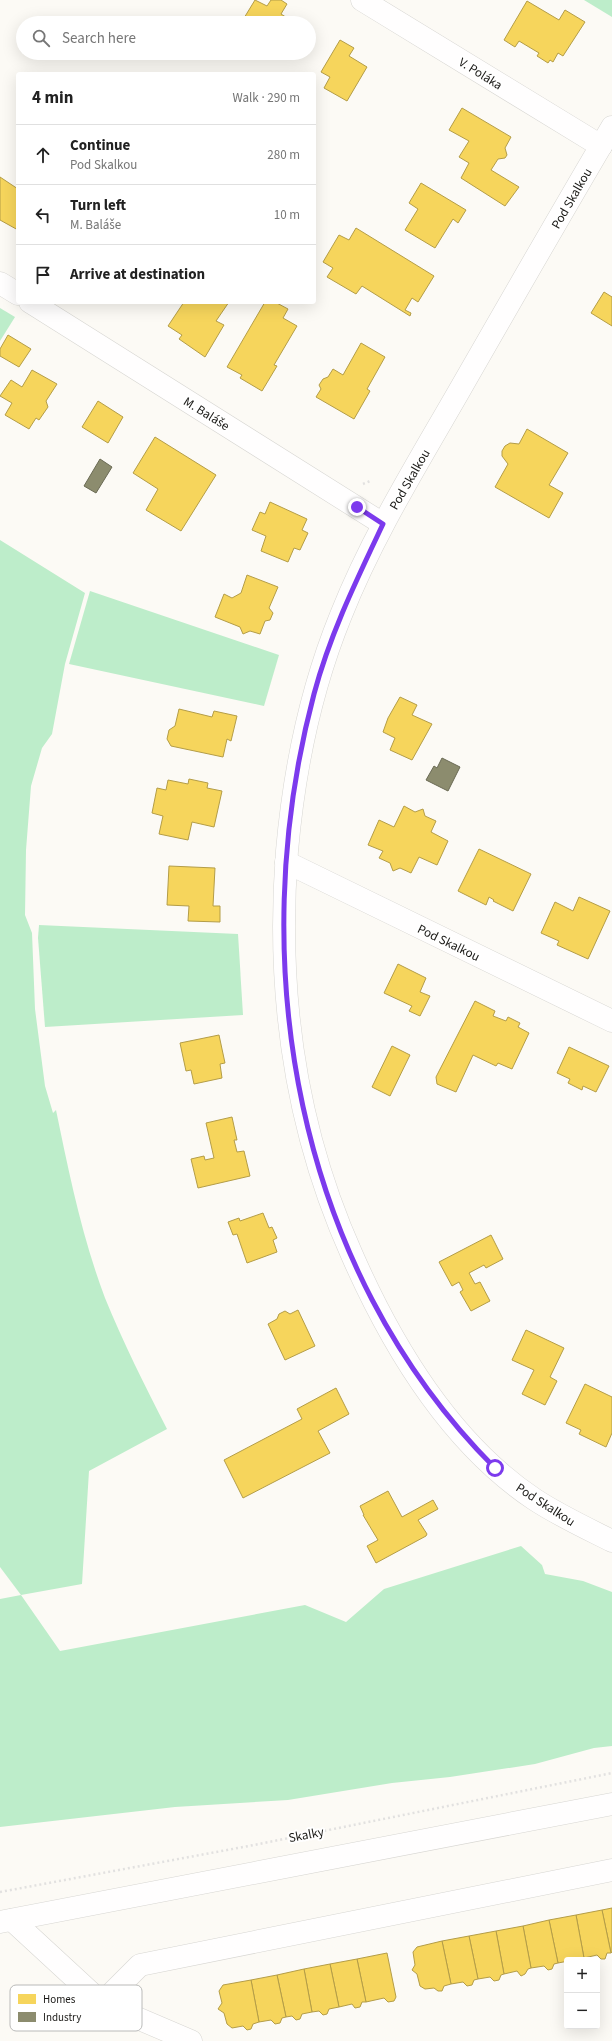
<!DOCTYPE html>
<meta charset="utf-8">
<style>
:root{--surface:#fff;--page:#f6f6f6;--text:#222;--muted:#767676;--line:#e0e0e0}
body{margin:0;font-family:"Source Sans 3",sans-serif;background:var(--page);color:var(--text)}
.controls{position:absolute;right:12px;bottom:12px;display:grid;overflow:hidden;border-radius:4px;box-shadow:0 4px 16px #0002}
.controls button{width:36px;height:36px;display:grid;place-items:center;padding:0;border:0;border-bottom:1px solid var(--line);background:var(--surface);color:var(--text);font:20px sans-serif}
.stop{position:absolute;width:12px;height:12px;margin:-9px;border:3px solid #7c3aed;border-radius:50%;background:#fff}
.stop.end{background:#7c3aed;border-color:#fff;box-shadow:0 1px 4px #0008}
.list{margin:0;padding:0;list-style:none}
h2{display:flex;justify-content:space-between;align-items:center;height:52px;margin:0;padding:0 16px;font-size:17px}
h2 small{font-size:13px;font-weight:400;color:var(--muted)}
.list li{display:grid;grid-template-columns:26px 1fr auto;gap:12px;align-items:center;box-sizing:border-box;height:60px;padding:0 16px;border-top:1px solid var(--line)}
.list b{display:block;font-size:15px;white-space:nowrap}
.list p{margin:0;font-size:13px;white-space:nowrap;color:var(--muted)}
.list em{font-size:13px;font-style:normal;color:var(--muted)}
.icon{flex:none;width:22px;height:22px;fill:none;stroke:currentColor;stroke-width:2;stroke-linecap:round;stroke-linejoin:round}
.map{position:relative;flex:none;width:612px;height:2041px;overflow:hidden}
.search{position:absolute;background:var(--surface);box-shadow:0 4px 16px #0002;left:16px;top:16px;width:300px;height:44px;display:flex;align-items:center;gap:10px;box-sizing:border-box;padding:0 14px;border-radius:22px;color:var(--muted);font-size:15px}
.panel{position:absolute;background:var(--surface);box-shadow:0 4px 16px #0002;left:16px;top:72px;width:300px;height:232px;border-radius:4px}
.map>svg:first-child{display:block}
.green{fill:#bdedca}
.homes{fill:#f6d55c;stroke:#b49d47}
.industry{fill:#8c8c6e;stroke:#6a6a54}
.lines{fill:none;stroke-linecap:round;stroke-linejoin:round}
.minor-casing{stroke:#d7d6d2;stroke-width:23}
.tertiary-casing{stroke:#d7d6d2;stroke-width:23}
.path{stroke:#e2e1e0;stroke-width:2.5;stroke-dasharray:2 3;stroke-linecap:butt}
.minor{stroke:#fffefe;stroke-width:22}
.tertiary{stroke:#fffefe;stroke-width:22}
.route{stroke:#7c3aed;stroke-width:5}
.labels{text-anchor:middle;stroke-width:4;stroke-linejoin:round;paint-order:stroke}
.street-label{font-size:13px;fill:#1a1916;stroke:#fff}
.key{fill:#fff;stroke:#babab9;stroke-width:1}
.key-label{font-size:11px;fill:#1a1916}
</style>
<div class="map">
<svg width="612" height="2041" viewBox="0 0 612 2041">
<rect width="100%" height="100%" fill="#fcfaf5"/>
<g class="green">
<path d="M584 0H612V17Z"/>
<path d="M0 308 15 317 0 341Z"/>
<path d="M0 540 85 593 65 664 52 734 42 748 31 786 26 850 25 915 32 933 35 1009 45 1086 53 1113 56 1110C69 1173 82 1237 105 1298 123 1342 145 1386 167 1429L89 1471 82 1584 21 1595 60 1651 305 1605 346 1622 384 1589 521 1546 542 1565 545 1574 583 1581 612 1592V1746L594 1748 535 1764 450 1777 392 1783 288 1800 175 1807 0 1827V1599L21 1595 0 1567Z"/>
<path d="M90 591 279 655 264 706 69 664Z"/>
<path d="M39 925 238 934 243 1015 45 1027 38 938Z"/>
</g>
<g class="homes">
<path d="M255 0 267 6 271 0H281L287 4 281 14 295 23H241Z"/>
<path d="M527 1 559 20 565 10 585 22 563 56 558 53 553 62 550 60 548 63 537 56 539 53 519 41 515 47 504 40Z"/>
<path d="M340 40 354 48 349 56 367 67 347 101 324 88 330 77 321 72Z"/>
<path d="M462 108 511 137 505 148 507 155 505 158 498 159 491 170 519 187 505 206 461 178 469 163 459 157 469 141 449 130Z"/>
<path d="M0 177 18 189V230L0 220Z"/>
<path d="M421 183 466 210 458 223 453 219 435 248 405 230 418 209 409 203Z"/>
<path d="M356 228 434 276 418 302 412 298 405 310 411 313 410 316 362 286 356 294 327 277 333 268 323 262 339 235 349 240Z"/>
<path d="M604 292 612 297V326L591 313Z"/>
<path d="M184 302H229L216 321 224 325 205 357 179 339 182 335 168 326Z"/>
<path d="M265 302H275L288 309 283 318 297 326 274 365 277 366 262 391 240 378 242 375 227 367Z"/>
<path d="M8 335 31 349 19 367 0 356V349Z"/>
<path d="M361 343 385 357 367 389 370 391 354 419 316 397 321 389 319 385 323 379 328 377 333 369 343 375Z"/>
<path d="M32 370 57 384 46 401 48 407 39 420 36 418 29 429 5 415 12 403 0 396 11 380 22 387Z"/>
<path d="M98 401 123 417 108 443 82 427Z"/>
<path d="M527 429 568 453 549 485 563 493 549 518 495 487 508 464 502 456V451L505 446 510 443 519 444Z"/>
<path d="M155 437 216 475 181 531 146 510 158 489 133 473Z"/>
<path d="M270 502 307 519 302 530 308 533 300 550 294 548 288 562 261 551 266 536 252 530 260 512 265 514Z"/>
<path d="M247 575 278 587 269 608 273 613 270 620 265 621 260 634 250 631 243 634 240 627 215 617 224 594 232 598 241 593Z"/>
<path d="M400 697 417 705 412 715 432 724 412 760 390 750 395 738 383 732 388 718Z"/>
<path d="M179 709 212 717 214 711 237 716 231 741 227 739 223 757 171 746 167 739 169 730 175 726Z"/>
<path d="M189 779 208 783 207 788 222 791 214 827 192 822 188 840 159 834 163 816 152 813 157 788 166 790 168 780 188 784Z"/>
<path d="M404 806 415 812 423 809 425 816 436 821 431 832 448 841 437 865 419 857 411 873 400 868 393 871 390 863 379 858 383 851 368 845 379 820 394 827Z"/>
<path d="M479 849 531 874 513 911 493 901 494 900 489 897 486 905 458 891Z"/>
<path d="M169 866 215 868 213 906H220V922L188 921 189 906 167 905Z"/>
<path d="M579 897 610 911 588 959 557 945 559 941 541 933 555 902 573 911Z"/>
<path d="M398 964 426 978 420 992 430 996 420 1016 409 1011 412 1006 384 993Z"/>
<path d="M475 1001 495 1011 493 1016 506 1021 508 1017 520 1023 518 1027 529 1033 512 1069 498 1063 496 1066 473 1055 456 1092 437 1084 436 1077Z"/>
<path d="M219 1035 225 1063 220 1064 222 1078 194 1084 191 1070 186 1071 180 1043Z"/>
<path d="M392 1046 410 1055 390 1096 372 1087Z"/>
<path d="M569 1047 609 1066 596 1092 583 1086 582 1090 568 1083 570 1079 557 1073Z"/>
<path d="M232 1117 237 1140H234L237 1152 244 1151 250 1176 198 1188 191 1159 204 1156 205 1160 214 1158 206 1123Z"/>
<path d="M263 1213 269 1228 272 1227 277 1238 273 1240 277 1252 247 1263 237 1234 233 1235 228 1222 239 1218 240 1221Z"/>
<path d="M491 1235 503 1259 486 1268 484 1265 469 1273 475 1284 480 1282 490 1301 471 1311 460 1292 463 1290 459 1282 452 1286 439 1262Z"/>
<path d="M298 1310 315 1346 285 1360 268 1324 277 1319 279 1314 285 1311 290 1314Z"/>
<path d="M526 1330 564 1348 550 1377 557 1381 545 1405 522 1394 534 1370 512 1360Z"/>
<path d="M585 1384 612 1397V1433L606 1447 579 1434 581 1430 566 1423Z"/>
<path d="M336 1388 349 1414 318 1431 330 1453 243 1498 224 1460 302 1419 297 1409Z"/>
<path d="M388 1491 402 1517 433 1500 438 1509 418 1520 427 1534 426 1536 376 1563 367 1546 378 1540 363 1515H364L360 1506Z"/>
<path d="M612 1908V1952L611 1953 602 1910Z"/>
<path d="M602 1910 611 1953H607L605 1959H601L597 1955 584 1958 576 1915Z"/>
<path d="M576 1915 584 1958 558 1963 549 1920Z"/>
<path d="M549 1920 558 1963 554 1964 552 1969 548 1970 544 1966 531 1968 523 1926Z"/>
<path d="M523 1926 531 1968 528 1969 525 1974 521 1976 517 1971 504 1974 496 1931Z"/>
<path d="M496 1931 504 1974 501 1975 499 1980 494 1981 490 1977 478 1979 469 1936Z"/>
<path d="M469 1936 478 1979 474 1980 472 1985 467 1986 463 1982 451 1984 442 1941Z"/>
<path d="M442 1941 451 1984 444 1986 442 1991H438L434 1988 425 1989 420 1986 417 1974 412 1970 415 1965 413 1952 417 1947Z"/>
<path d="M387 1953 396 1997 394 2001 388 2002 384 1998 366 2002 357 1959Z"/>
<path d="M357 1959 366 2002H362L360 2007 355 2008 352 2004 339 2007 330 1964Z"/>
<path d="M330 1964 339 2007 329 2009 327 2014 323 2015 319 2011 312 2012 304 1969Z"/>
<path d="M304 1969 312 2012 302 2014 300 2019 296 2020 292 2016 286 2017 277 1975Z"/>
<path d="M277 1975 286 2017 282 2018 280 2023 275 2024 271 2020 259 2022 251 1980Z"/>
<path d="M251 1980 259 2022 253 2024 251 2029 247 2030 243 2026 232 2028 227 2024 224 2013 218 2009 222 2003 219 1991 223 1985Z"/>
</g>
<g class="industry">
<path d="M100 459 112 467 96 493 84 486Z"/>
<path d="M442 758 460 767 448 791 426 780 434 766 437 768Z"/>
</g>
<g class="lines">
<g class="minor-casing">
<g id="minor">
<path d="M362 0 601 146"/>
<path d="M612 127C560 215 509 304 458 393 416 466 372 537 341 615 310 691 294 771 287 851 276 992 294 1126 352 1255 392 1346 449 1442 534 1499 558 1515 586 1528 612 1541"/>
<path d="M0 283 18 294"/>
<path d="M30 302 383 524"/>
<path d="M286 862 612 1021"/>
<path d="M12 1920 102 2003 191 2041"/>
<path d="M102 2003 140 1965 612 1870"/>
</g>
</g>
<g class="tertiary-casing">
<path id="tertiary" d="M0 1922 612 1804"/>
</g>
<g class="path">
<path d="M363 484 370 481"/>
<path d="M0 1892 254 1845 612 1773"/>
</g>
<use href="#minor" class="minor"/>
<use href="#tertiary" class="tertiary"/>
</g>
<g class="lines">
<path class="route" d="M357 507 383 524C357 579 330 634 314 694 243 961 295 1268 495 1468"/>
</g>
<g class="labels">
<g class="street-label">
<text transform="translate(481 73) rotate(32)" y="5">V. Poláka</text>
<text transform="translate(571 198) rotate(-60)" y="5">Pod Skalkou</text>
<text transform="translate(207 413) rotate(32)" y="5">M. Baláše</text>
<text transform="translate(409 479) rotate(-60)" y="5">Pod Skalkou</text>
<text transform="translate(449 942) rotate(26)" y="5">Pod Skalkou</text>
<text transform="translate(546 1504) rotate(33)" y="5">Pod Skalkou</text>
<text transform="translate(306 1834) rotate(-11)" y="5">Skalky</text>
</g>
</g>
<rect x="10" y="1985" width="132" height="46" rx="6" class="key"/>
<rect x="18" y="1994" width="18" height="10" fill="#f6d55c"/>
<rect x="18" y="2012" width="18" height="10" fill="#8c8c6e"/>
<g class="key-label">
<text x="43" y="2003">Homes</text>
<text x="43" y="2021">Industry</text>
</g>
</svg>
<div class="controls">
<button>+</button>
<button>−</button>
</div>
<div class="stop" style="left:495px;top:1468px"></div>
<div class="stop end" style="left:357px;top:507px"></div>
<div class="search"><svg class="icon" aria-label="search" viewBox="0 0 24 24"><circle cx="10" cy="10" r="6"/><path d="M15 15l6 6"/></svg>Search here</div>
<section class="panel">
<h2>4 min<small>Walk · 290 m</small></h2>
<ul class="list">
<li><svg class="icon" aria-label="ahead" viewBox="0 0 24 24"><path d="M12 20V5M6 11l6-6 6 6"/></svg><div><b>Continue</b><p>Pod Skalkou</p></div><em>280 m</em></li>
<li><svg class="icon" aria-label="left" viewBox="0 0 24 24"><path d="M17 20v-9H6M10 6l-5 5 5 5"/></svg><div><b>Turn left</b><p>M. Baláše</p></div><em>10 m</em></li>
<li><svg class="icon" aria-label="arrive" viewBox="0 0 24 24"><path d="M6 21V4h12l-3 4 3 4H6"/></svg><div><b>Arrive at destination</b></div></li>
</ul>
</section>
</div>
